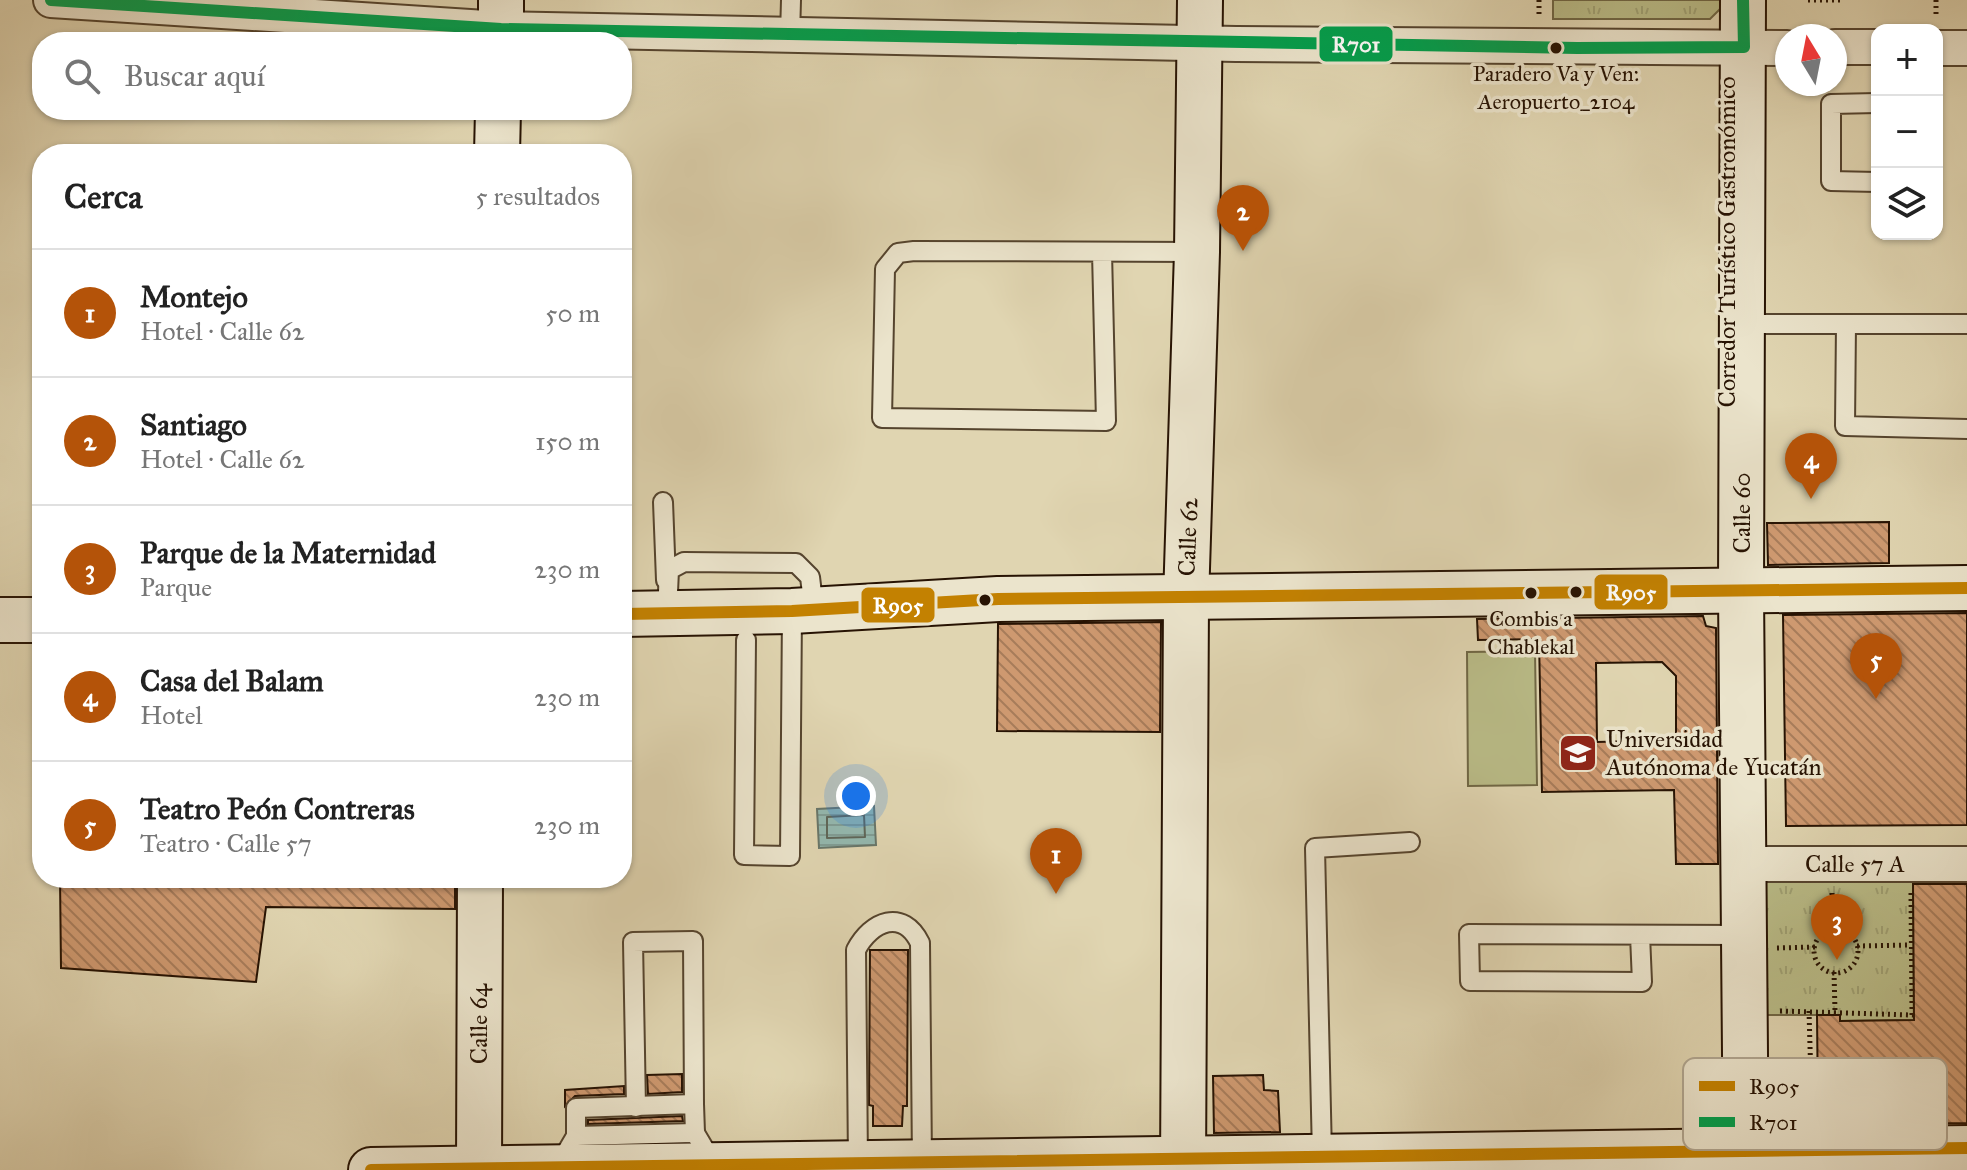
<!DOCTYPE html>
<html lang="es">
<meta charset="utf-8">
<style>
:root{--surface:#fff;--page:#f6f6f6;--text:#222;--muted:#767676;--line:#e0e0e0;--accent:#b45309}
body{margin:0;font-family:"IM FELL Great Primer",serif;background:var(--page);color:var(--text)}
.controls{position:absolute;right:24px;top:24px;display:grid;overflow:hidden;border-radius:16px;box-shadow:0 2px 6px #0004}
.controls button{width:72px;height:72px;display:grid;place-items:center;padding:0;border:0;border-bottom:2px solid var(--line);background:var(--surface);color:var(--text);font:40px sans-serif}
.compass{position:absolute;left:1775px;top:24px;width:72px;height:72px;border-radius:50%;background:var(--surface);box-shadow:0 2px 6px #0004;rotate:350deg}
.you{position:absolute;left:856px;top:796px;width:28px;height:28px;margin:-20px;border:6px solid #fff;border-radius:50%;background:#1a73e8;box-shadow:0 0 0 12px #1a73e833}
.badge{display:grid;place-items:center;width:52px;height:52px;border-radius:50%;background:var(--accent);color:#fff;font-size:26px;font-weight:700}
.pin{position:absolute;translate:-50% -66px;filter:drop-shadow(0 2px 4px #0008)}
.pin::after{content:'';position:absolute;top:42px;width:28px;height:24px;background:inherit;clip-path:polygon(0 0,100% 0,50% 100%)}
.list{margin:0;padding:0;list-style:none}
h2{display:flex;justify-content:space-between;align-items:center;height:104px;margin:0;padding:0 32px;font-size:34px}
h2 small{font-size:26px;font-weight:400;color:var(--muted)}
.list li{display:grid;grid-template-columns:52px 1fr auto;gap:24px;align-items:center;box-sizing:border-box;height:128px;padding:0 32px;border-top:2px solid var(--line)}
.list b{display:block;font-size:30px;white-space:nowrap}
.list p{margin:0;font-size:26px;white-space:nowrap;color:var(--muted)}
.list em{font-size:26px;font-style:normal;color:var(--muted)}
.icon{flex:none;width:44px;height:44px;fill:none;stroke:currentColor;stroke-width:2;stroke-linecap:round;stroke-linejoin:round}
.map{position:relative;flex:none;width:1967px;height:1170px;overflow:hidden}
.search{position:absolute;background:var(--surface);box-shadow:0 2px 6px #0004;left:32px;top:32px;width:600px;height:88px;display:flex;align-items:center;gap:20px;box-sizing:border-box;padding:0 28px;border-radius:32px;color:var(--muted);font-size:30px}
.panel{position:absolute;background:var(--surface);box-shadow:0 2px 6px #0004;left:32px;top:144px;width:600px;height:744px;border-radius:32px}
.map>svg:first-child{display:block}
.grass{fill:url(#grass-tufts);stroke:#706745;stroke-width:2}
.pitch{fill:#b9bb87;stroke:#706745;stroke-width:2}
.water{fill:url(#water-rules);stroke:#68766a;stroke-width:2}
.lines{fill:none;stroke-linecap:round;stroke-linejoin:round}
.shore{stroke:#5e6659;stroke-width:2}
.building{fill:url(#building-back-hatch);stroke:#271303;stroke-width:2;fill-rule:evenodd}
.lane-casing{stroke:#55442e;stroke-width:22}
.street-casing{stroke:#55442e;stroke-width:38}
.secondary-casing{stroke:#271303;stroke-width:48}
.path{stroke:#271303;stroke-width:5;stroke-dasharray:2 4;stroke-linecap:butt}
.lane{stroke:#ebe4cc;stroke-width:18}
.street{stroke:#ebe4cc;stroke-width:34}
.secondary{stroke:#ebe4cc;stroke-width:44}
.bus-1-casing{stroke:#ebe4cc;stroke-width:18}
.bus-2-casing{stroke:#ebe4cc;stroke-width:18}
.bus-1{stroke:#c38101;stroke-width:12}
.bus-2{stroke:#029f4d;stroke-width:12}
.bus-dot{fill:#271303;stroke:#ebe4cc;stroke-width:3}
.labels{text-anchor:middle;stroke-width:7;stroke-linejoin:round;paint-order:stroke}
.bus-label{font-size:22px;fill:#271303;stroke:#ebe4cc}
.street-label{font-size:24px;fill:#271303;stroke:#ebe4cc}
.poi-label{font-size:24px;fill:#271303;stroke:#ebe4cc;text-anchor:start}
.key{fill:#ebe4cc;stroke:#b0a590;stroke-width:2}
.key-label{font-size:22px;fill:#271303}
.line-badge{stroke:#ebe4cc;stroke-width:3}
.badge-label{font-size:22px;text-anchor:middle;font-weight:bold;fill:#fff}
</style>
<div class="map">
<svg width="1967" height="1170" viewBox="0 0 1967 1170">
<defs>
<pattern id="grass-tufts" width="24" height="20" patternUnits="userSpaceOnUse" patternTransform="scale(2)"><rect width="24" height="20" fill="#b9bb87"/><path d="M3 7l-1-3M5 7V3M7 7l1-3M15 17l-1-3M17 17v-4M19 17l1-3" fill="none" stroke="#9fa073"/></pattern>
<pattern id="water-rules" width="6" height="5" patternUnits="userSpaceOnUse" patternTransform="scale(2)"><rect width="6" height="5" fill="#94b8af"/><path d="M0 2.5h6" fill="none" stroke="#809d95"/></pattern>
<pattern id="building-back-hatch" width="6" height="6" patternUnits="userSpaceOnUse" patternTransform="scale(2)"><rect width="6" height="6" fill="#ce9970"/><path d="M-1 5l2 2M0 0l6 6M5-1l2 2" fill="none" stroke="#a77c5a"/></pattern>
</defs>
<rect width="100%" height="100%" fill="#e0d5b1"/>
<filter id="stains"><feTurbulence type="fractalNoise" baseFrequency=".0025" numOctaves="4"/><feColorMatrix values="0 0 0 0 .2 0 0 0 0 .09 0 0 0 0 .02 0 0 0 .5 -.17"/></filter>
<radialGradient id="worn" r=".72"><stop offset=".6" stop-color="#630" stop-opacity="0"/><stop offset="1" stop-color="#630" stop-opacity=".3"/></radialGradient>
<g class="grass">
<path d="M1553 0H1721V8L1710 19H1553Z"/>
<path d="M1913 880 1914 1020 1840 1021V1015H1761L1760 882Z"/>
</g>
<path class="pitch" d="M1535 651 1537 785 1468 786 1467 652Z"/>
<path class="water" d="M874 806 876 845 819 848 817 809Z"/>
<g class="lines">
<path class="shore" d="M864 815 865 837 827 838V817Z"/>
</g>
<g class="building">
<path d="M1889 522V563L1768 565 1767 523Z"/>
<path d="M1967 613V825L1786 826 1783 615Z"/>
<path d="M1703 616 1706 626 1716 628 1718 864H1676L1674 790 1542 792 1539 639 1478 640 1477 619ZM1662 662 1676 676V740L1597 742 1596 663Z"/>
<path d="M1161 622 1160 732 997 731 998 624Z"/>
<path d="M60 878H455V909L266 907 256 982 61 968Z"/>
<path d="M1913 884H1967V1123L1889 1124V1101L1841 1102V1109L1818 1110 1817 1015H1840V1021L1914 1020Z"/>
<path d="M870 950H908L907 1106H903L902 1126H873V1106L869 1105Z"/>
<path d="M682 1074V1092L648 1094 647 1075Z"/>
<path d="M1263 1075 1264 1090 1278 1091 1280 1132 1214 1133 1213 1076Z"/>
<path d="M624 1086V1094L575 1096 565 1106V1090Z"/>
<path d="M682 1116 683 1121 588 1124V1120Z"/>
</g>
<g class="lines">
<g class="lane-casing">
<g id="lane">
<path d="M790 35 791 0"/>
<path d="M1877 103 1831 104V181L1877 182"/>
<path d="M1102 252 1106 421 882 418 885 269 898 253 914 251 1197 252"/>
<path d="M1743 324H1967"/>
<path d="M1846 324 1845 426 1967 429"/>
<path d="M663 502 666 580"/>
<path d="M667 614 669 570 684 562 796 563 810 577 814 610"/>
<path d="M746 640 744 855 790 856 792 611"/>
<path d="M1640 935 1642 982 1470 981 1469 934 1744 935"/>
<path d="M636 1107 633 942 693 941 694 1104"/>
<path d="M576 1136V1108L694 1104 695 1133"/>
<path d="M1322 1155 1315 848 1410 842"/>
<path d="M858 1163 856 950C871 921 903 908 920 943L922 1162"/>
<path d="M559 1165 576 1136 695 1133 714 1165"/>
</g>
</g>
<g class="street-casing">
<g id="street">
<path d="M51 0 501 29 1236 44 1787 48"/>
<path d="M1835 47H1877"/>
<path d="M1937 48H1967"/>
<path d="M1744 864H1967"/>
</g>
</g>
<g class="secondary-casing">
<g id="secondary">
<path d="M1743 0 1741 591 1746 1170"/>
<path d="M501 42V0"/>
<path d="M497 154 498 110"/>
<path d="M622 614 792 611 998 599 1967 588"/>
<path d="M0 620H42"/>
<path d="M371 1170 1967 1148"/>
<path d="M479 1170 480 878"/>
<path d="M1183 1170 1186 600 1197 252 1200 0"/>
</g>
</g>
<g class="path">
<path d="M1539 0V16"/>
<path d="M1808 0H1844"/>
<path d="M1936 0V17"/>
<path d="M1832 893 1833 929"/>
<circle cx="1836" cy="951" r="22"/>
<path d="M1857 946 1911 945"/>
<path d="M1777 948 1815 947"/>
<path d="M1834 972 1835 1011"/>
<path d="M1780 1011 1912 1015 1911 893"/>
<path d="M1809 1011 1812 1115"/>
<path d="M1779 1068 1818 1067"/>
<path d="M1880 1101 1881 1116"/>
<path d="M1846 1114 1847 1110H1876"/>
</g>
<use href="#lane" class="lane"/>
<use href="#street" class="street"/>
<use href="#secondary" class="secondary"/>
<g class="bus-1-casing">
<g id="bus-1">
<path d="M622 614 792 611 998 599 1967 588"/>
<path d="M371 1170 1967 1148"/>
</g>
</g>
<g class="bus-2-casing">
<path id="bus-2" d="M51 0 501 29 1577 48 1744 47 1743 0"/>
</g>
<use href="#bus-1" class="bus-1"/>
<use href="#bus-2" class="bus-2"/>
</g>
<defs>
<g id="university-square" transform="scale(2)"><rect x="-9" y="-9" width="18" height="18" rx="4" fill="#8f2418" stroke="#ebe4cc"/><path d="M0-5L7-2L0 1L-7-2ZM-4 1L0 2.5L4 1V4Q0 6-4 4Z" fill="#fff"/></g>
</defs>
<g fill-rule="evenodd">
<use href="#university-square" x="1578" y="753"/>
</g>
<g class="bus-dot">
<circle cx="1556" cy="48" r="7"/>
<circle cx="1576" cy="592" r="7"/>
<circle cx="1531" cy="593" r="7"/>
<circle cx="985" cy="600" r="7"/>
</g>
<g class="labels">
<g class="bus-label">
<text x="1556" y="81">Paradero Va y Ven:<tspan x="1556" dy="28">Aeropuerto_2104</tspan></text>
<text x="1531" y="626">Combis a<tspan x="1531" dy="28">Chablekal</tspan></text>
</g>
<g class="street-label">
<text transform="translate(1727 242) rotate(-90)" y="8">Corredor Turístico Gastronómico</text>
<text transform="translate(1742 513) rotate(-90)" y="8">Calle 60</text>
<text transform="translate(1188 537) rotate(-88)" y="8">Calle 62</text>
<text x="1855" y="872">Calle 57 A</text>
<text transform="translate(479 1024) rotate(-90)" y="8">Calle 64</text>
</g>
<g class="poi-label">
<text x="1606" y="747">Universidad<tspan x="1606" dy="28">Autónoma de Yucatán</tspan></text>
</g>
</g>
<rect x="1683" y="1058" width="264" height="92" rx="12" class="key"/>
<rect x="1699" y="1081" width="36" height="10" fill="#c38101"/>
<rect x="1699" y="1117" width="36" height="10" fill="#029f4d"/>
<g class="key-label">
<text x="1749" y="1094">R905</text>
<text x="1749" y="1130">R701</text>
</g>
<g class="line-badge">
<rect x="1318" y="25" width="76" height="38" rx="8" fill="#029f4d"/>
<rect x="1593" y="573" width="76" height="38" rx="8" fill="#c38101"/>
<rect x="860" y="586" width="76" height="38" rx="8" fill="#c38101"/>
</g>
<g class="badge-label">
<text x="1356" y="52">R701</text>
<text x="1631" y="600">R905</text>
<text x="898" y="613">R905</text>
</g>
<rect width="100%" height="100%" filter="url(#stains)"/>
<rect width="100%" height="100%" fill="url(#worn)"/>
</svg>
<div class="controls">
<button>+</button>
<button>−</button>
<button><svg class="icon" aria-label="layers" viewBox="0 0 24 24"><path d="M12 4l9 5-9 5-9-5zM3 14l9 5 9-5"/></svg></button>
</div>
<svg class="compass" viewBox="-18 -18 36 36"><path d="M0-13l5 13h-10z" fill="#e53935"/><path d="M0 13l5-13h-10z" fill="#767676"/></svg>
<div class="you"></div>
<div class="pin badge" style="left:1056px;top:894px">1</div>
<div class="pin badge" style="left:1243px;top:251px">2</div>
<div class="pin badge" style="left:1837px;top:960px">3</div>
<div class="pin badge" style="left:1811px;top:499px">4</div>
<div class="pin badge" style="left:1876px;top:699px">5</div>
<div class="search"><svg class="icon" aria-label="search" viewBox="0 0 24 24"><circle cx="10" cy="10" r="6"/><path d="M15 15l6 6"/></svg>Buscar aquí</div>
<section class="panel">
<h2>Cerca<small>5 resultados</small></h2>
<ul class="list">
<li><span class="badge">1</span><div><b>Montejo</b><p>Hotel · Calle 62</p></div><em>50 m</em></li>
<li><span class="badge">2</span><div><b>Santiago</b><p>Hotel · Calle 62</p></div><em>150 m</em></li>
<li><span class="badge">3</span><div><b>Parque de la Maternidad</b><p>Parque</p></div><em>230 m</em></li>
<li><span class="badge">4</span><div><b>Casa del Balam</b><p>Hotel</p></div><em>230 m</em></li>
<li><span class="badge">5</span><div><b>Teatro Peón Contreras</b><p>Teatro · Calle 57</p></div><em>230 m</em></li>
</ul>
</section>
</div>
